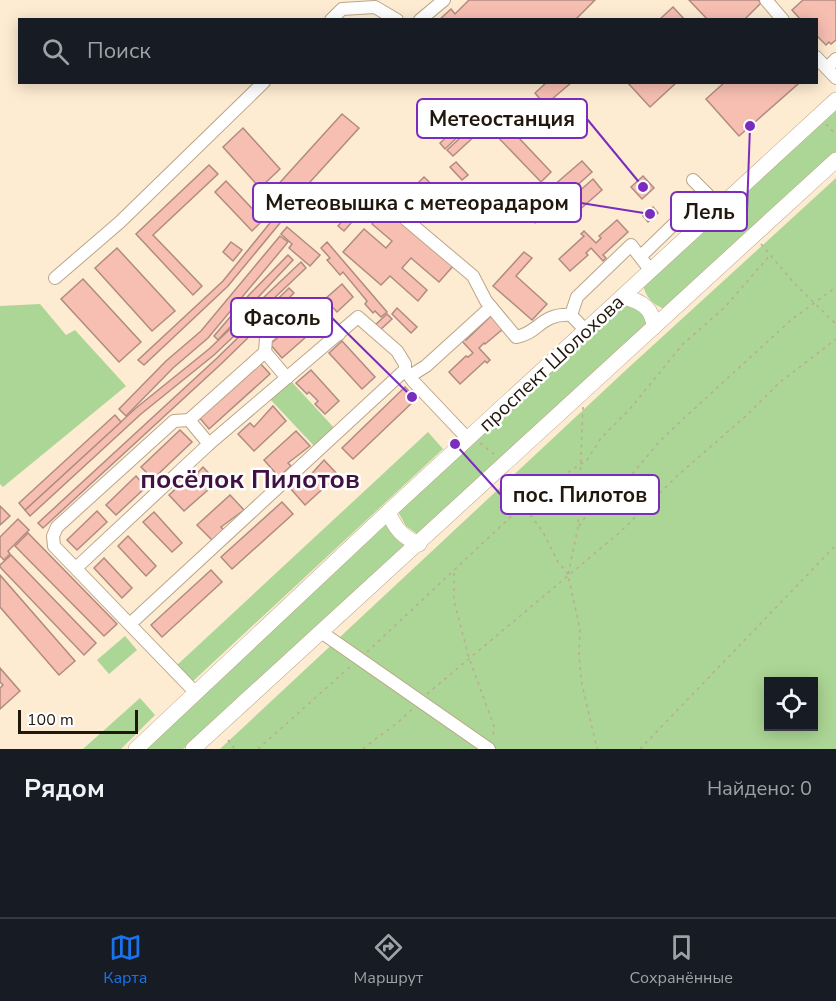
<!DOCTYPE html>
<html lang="ru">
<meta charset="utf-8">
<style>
:root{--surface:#171b24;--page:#20242c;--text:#f1f3f6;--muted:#9ea1a6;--line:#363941;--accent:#1a73e8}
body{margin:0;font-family:"Nunito Sans",sans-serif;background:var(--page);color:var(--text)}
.controls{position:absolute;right:18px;bottom:18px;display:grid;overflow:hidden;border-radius:0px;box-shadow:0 3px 15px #0003}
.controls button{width:54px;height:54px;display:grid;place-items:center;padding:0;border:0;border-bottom:2px solid var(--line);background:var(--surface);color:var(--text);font:30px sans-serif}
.scale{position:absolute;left:18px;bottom:15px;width:120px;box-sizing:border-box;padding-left:6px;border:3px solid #20180c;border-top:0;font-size:16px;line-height:21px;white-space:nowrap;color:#20180c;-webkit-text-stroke:4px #fff;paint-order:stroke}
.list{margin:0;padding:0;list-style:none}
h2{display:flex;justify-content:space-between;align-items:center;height:78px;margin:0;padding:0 24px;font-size:26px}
h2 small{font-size:20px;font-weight:400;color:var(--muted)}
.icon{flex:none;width:33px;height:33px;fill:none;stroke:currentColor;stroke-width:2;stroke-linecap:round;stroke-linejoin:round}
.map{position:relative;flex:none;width:836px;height:749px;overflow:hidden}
.search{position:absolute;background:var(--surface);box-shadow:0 3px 15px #0003;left:18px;right:18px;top:18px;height:66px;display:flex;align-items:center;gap:15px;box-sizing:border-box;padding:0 21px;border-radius:0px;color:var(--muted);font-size:22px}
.sheet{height:168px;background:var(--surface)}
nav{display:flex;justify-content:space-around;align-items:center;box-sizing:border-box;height:84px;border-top:2px solid var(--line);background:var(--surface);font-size:16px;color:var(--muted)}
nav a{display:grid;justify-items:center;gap:3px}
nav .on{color:var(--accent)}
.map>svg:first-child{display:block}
.green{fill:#acd695;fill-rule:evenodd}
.building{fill:#f7bfb2;stroke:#b18b82;stroke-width:1.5}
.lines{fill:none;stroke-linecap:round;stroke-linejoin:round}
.minor-casing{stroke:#bba688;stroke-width:14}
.major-casing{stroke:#bba688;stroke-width:16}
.path{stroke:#baab96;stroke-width:1.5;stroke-dasharray:3 4.5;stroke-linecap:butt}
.minor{stroke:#fff;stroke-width:12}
.major{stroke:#fff;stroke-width:15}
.labels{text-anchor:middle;stroke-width:5;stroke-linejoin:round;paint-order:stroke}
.street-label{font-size:20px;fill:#20180c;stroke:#fff}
.district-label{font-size:26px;font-weight:bold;fill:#411142;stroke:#fff}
.leader{fill:none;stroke:#7b2cbf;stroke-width:2}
.callout-dot{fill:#7b2cbf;stroke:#fff;stroke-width:2}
.callout{fill:#fff;stroke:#7b2cbf;stroke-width:2}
.callout-label{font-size:21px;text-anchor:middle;font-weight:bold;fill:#20180c}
</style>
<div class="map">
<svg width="836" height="749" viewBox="0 0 836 749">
<rect width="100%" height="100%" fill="#fdebd2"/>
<g class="green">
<path d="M836 106V154L667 309C654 307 645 297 643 284Z"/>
<path d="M836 178V749H220L626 370ZM768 682H814V726H768Z"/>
<path d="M623 302 630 303 650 321 420 536 406 526 397 510Z"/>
<path d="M40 304 66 335 75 330 126 386 3 487 0 484V306Z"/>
<path d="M290 380 336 430 316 448 269 398Z"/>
<path d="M428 432 443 449 192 682 176 666Z"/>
<path d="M386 522 395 538 409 545 183 749H143Z"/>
<path d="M125 636 137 650 109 674 97 660Z"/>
<path d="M140 698 155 715 121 749H83Z"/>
</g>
<g class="building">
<path d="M469 0H595L575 20H439L451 9 455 14Z"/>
<path d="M689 0H758L761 3 744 20H708Z"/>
<path d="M803 0H836V40L831 44 829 42 826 45 816 35V20H801L792 10Z"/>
<path d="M673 7 685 20H659Z"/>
<path d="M547 82H572L545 105 535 93Z"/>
<path d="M627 82H677L650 107Z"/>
<path d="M725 82H797L798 84 739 136 706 99Z"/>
<path d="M342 114 359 128 281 214 265 199Z"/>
<path d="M501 119 551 172 541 182 491 130Z"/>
<path d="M462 123 467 128 445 149 440 143Z"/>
<path d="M472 127 478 133 453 156 447 150Z"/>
<path d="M243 128 280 169 260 188 223 147Z"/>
<path d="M582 161 592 172 535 223 524 211Z"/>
<path d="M456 162 468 175 462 180 450 167Z"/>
<path d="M209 165 218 174 153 235 202 286 193 295 136 234Z"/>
<path d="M643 176 654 188 642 199 631 187Z"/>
<path d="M424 177 443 195 417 221 398 203Z"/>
<path d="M593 179 602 190 576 213 567 202Z"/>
<path d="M226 181 263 220 252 231 215 192Z"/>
<path d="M369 191 375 196 344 231 338 226Z"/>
<path d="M387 207 454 265 439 282 411 258 402 268 427 290 418 301 390 276 381 285 343 252 364 229 386 248 392 241 372 224Z"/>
<path d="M653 207 658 213 648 222 643 216Z"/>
<path d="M274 218 280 223 228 286 144 365 138 360 223 281Z"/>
<path d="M617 220 628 232 603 255 606 258 603 261 591 248 586 253 588 255 570 271 559 259 584 236 581 234 584 231 596 243 601 238 599 236Z"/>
<path d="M287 227 320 255 310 266 289 248 292 244 281 234Z"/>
<path d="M280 236 288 242 208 338 173 368 126 416 119 409 166 361 201 331Z"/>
<path d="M231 242 242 250 233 261 223 252Z"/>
<path d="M327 242 387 312 381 317 375 311 373 313 365 304 367 301 343 272 340 275 327 260 330 258 321 248Z"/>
<path d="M117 248 175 311 152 331 95 268Z"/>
<path d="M524 252 532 258 516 276 547 304 532 320 493 286Z"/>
<path d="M288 255 293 260 218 340 214 336 248 296Z"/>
<path d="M301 262 306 268 214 355 141 414 30 516 25 510 136 408 209 349Z"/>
<path d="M83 279 141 342 119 362 61 299Z"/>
<path d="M342 284 353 297 337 312 325 299Z"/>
<path d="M289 288 294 293 221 364 43 528 38 523 216 359Z"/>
<path d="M397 308 417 327 411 333 392 314Z"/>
<path d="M311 311 322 323 282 358 270 344Z"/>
<path d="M387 314 392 319 379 331 374 326Z"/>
<path d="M491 316 503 329 485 344 484 343 479 348 490 360 487 363 485 361 460 384 449 372 466 356 468 357 473 353 461 340 464 337 466 340Z"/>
<path d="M342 341 375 377 362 389 329 353Z"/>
<path d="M259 362 270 374 209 429 199 417Z"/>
<path d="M311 370 339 401 325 414 315 404 318 401 309 392 307 394 296 383Z"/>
<path d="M405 387 416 399 353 459 342 448Z"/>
<path d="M273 406 286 421 254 451 238 434 250 423 254 427Z"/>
<path d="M115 415 121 422 25 510 19 503Z"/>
<path d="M180 430 192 442 153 479 141 467Z"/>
<path d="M296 431 310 446 288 463 291 466 279 477 264 460Z"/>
<path d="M324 460 338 475 305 505 290 488 302 477 305 481Z"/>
<path d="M203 467 217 482 184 511 169 495 181 484 184 487Z"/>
<path d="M136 476 146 487 116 515 106 505Z"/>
<path d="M230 495 244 510 221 527 224 530 213 541 197 525Z"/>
<path d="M282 502 293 514 232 569 221 557Z"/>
<path d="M0 506 10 516 0 525Z"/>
<path d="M97 511 107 522 77 550 67 540Z"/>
<path d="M154 512 182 543 172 552 143 522Z"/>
<path d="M18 519 29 530 8 551 10 554 4 560 0 556V537Z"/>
<path d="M28 533 117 624 104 636 15 546Z"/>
<path d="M128 536 156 566 146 576 118 546Z"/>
<path d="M11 555 96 643 84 655 0 567V565Z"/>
<path d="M104 558 132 588 122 598 94 568Z"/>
<path d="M211 570 222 582 162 637 151 625Z"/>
<path d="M0 575 75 661 59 675 0 607Z"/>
<path d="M0 668 20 691 0 709V688L3 685 0 682Z"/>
</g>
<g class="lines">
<g class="minor-casing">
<g id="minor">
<path d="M766 0 783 20"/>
<path d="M331 20 342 9 375 7 397 20"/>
<path d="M420 20 444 0"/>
<path d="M816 57 836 78"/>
<path d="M827 68 836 59"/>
<path d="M693 180 720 207"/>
<path d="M397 212 473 276 486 301 516 337C539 333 541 313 571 315L586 331"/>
<path d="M641 256 706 193"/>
<path d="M55 278 120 222 264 82"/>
<path d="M571 315 577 297 631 245 651 271"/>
<path d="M265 352 287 378"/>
<path d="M410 376 426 366 491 307"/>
<path d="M189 420 209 444"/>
<path d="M76 568 209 444 358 317 397 351 405 364V370L413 381 468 439"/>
<path d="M130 624 405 370"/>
<path d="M321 632 489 749"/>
<path d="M195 692 54 546 53 536 57 527 174 421 189 420 265 352 266 338 301 309 314 307 339 334"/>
</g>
</g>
<g class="major-casing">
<g id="major">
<path d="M622 297C640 300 653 308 654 327"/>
<path d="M388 512C395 528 402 537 419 544"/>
<path d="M136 749 388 512 836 100"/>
<path d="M193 749 836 160"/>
</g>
</g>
<g class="path">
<path d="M826 124 836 135"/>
<path d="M761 244 794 283 836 324"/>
<path d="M583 407 578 527 568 575 580 629 579 656 582 684 597 749"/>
<path d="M480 443 495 455"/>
<path d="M510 475 524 506 543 532 558 562 568 574"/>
<path d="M579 526 594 505 633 473 659 442 681 421 791 320 836 287"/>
<path d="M454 573V601L469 658 494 726 493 739"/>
<path d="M367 652 536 493 587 460 601 438 629 410 683 344 725 307 770 255"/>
<path d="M427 694 619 533 677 476 747 415 779 383 836 339"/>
<path d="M228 740 235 749"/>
<path d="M258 749 352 665"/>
<path d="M363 749C379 735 399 724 413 708"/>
<path d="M640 749 836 545"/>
</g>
<use href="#minor" class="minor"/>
<use href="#major" class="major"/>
</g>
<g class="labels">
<g class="street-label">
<text transform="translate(551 363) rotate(-43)" y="7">проспект Шолохова</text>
</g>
<g class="district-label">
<text x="250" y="488">посёлок Пилотов</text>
</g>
</g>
<path class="leader" d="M643 187L587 119M650 214L581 203M750 126L747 211M412 397L332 318M455 444L501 495"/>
<g class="callout-dot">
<circle cx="643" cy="187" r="6"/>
<circle cx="650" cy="214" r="6"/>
<circle cx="750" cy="126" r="6"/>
<circle cx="412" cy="397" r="6"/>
<circle cx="455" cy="444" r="6"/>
</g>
<g class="callout">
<rect x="417" y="99" width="170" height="39" rx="6"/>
<rect x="253" y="183" width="328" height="39" rx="6"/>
<rect x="671" y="192" width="76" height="39" rx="6"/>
<rect x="231" y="298" width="101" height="39" rx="6"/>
<rect x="501" y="475" width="158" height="39" rx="6"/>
</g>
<g class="callout-label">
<text x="502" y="126">Метеостанция</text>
<text x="417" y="210">Метеовышка с метеорадаром</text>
<text x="709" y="219">Лель</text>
<text x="282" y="325">Фасоль</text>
<text x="580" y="502">пос. Пилотов</text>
</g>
</svg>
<div class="controls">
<button><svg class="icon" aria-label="locate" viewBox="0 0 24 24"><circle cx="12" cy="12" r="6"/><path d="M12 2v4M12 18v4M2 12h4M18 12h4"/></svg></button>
</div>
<div class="scale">100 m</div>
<div class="search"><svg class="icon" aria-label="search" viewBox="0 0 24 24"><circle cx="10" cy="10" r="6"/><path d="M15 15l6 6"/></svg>Поиск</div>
</div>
<section class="sheet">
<h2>Рядом<small>Найдено: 0</small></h2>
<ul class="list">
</ul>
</section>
<nav>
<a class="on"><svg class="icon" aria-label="map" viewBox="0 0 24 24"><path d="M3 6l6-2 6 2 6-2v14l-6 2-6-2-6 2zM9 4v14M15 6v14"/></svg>Карта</a>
<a><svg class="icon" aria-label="directions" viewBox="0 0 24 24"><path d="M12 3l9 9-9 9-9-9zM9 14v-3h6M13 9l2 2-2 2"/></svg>Маршрут</a>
<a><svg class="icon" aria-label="saved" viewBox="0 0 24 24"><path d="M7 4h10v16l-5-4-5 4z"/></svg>Сохранённые</a>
</nav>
